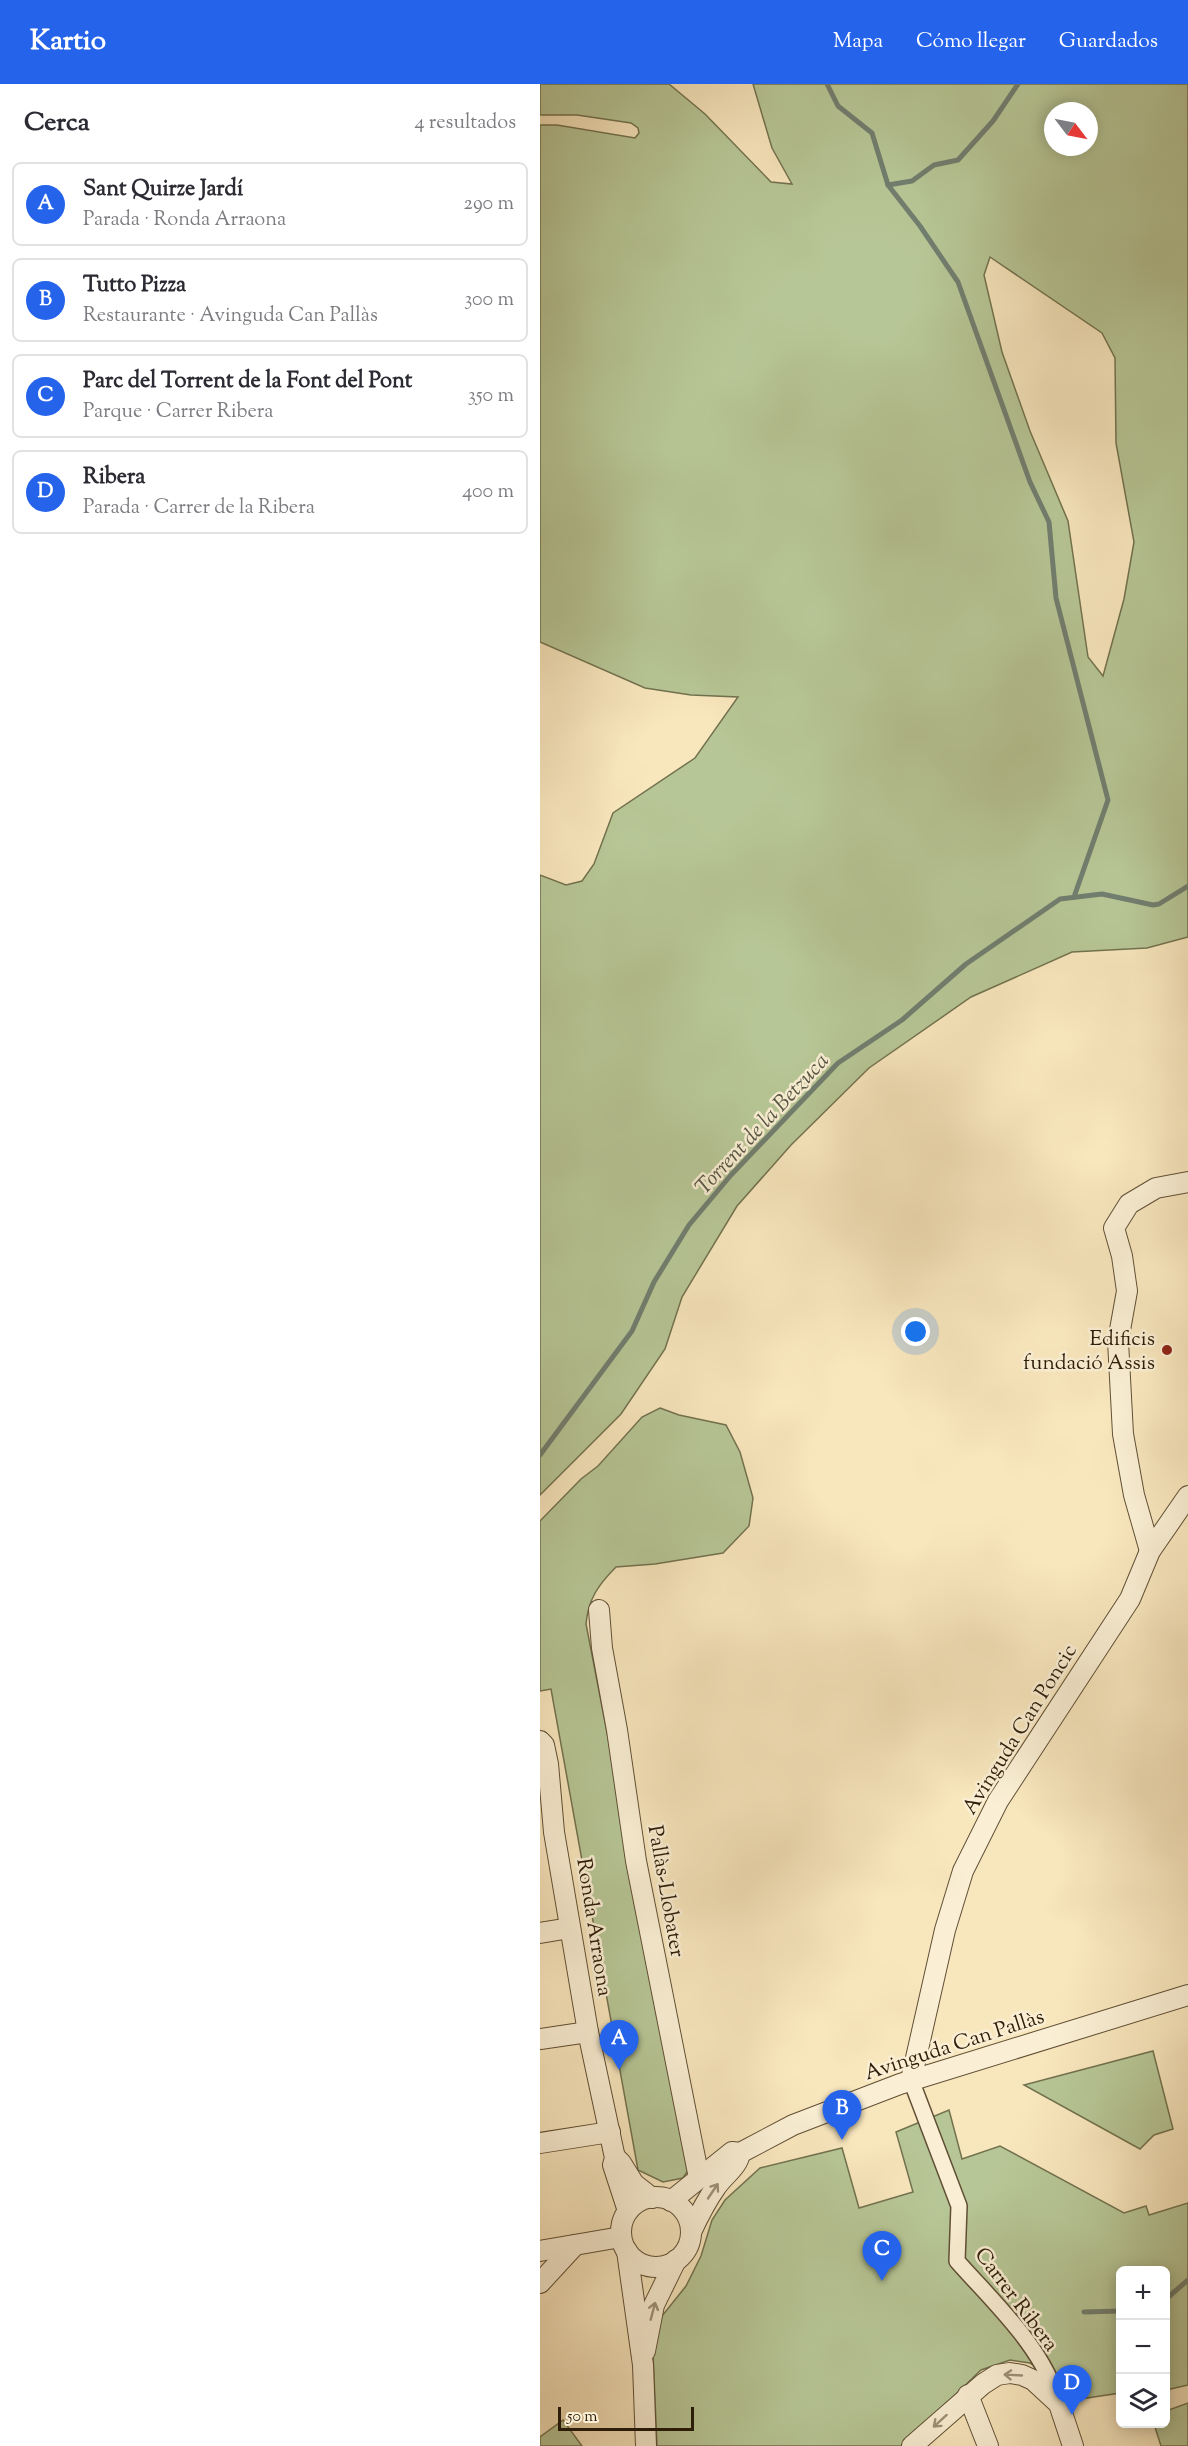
<!DOCTYPE html>
<html lang="es">
<meta charset="utf-8">
<style>
:root{--surface:#fff;--page:#f7f7f7;--text:#2b2b33;--muted:#7c7c81;--line:#e1e1e2;--accent:#2563eb}
body{margin:0;font-family:"Sorts Mill Goudy",serif;background:var(--page);color:var(--text)}
.controls{position:absolute;right:18px;bottom:18px;display:grid;overflow:hidden;border-radius:9px;box-shadow:0 3px 15px #0003}
.controls button{width:54px;height:54px;display:grid;place-items:center;padding:0;border:0;border-bottom:2px solid var(--line);background:var(--surface);color:var(--text);font:30px sans-serif}
.compass{position:absolute;left:504px;top:18px;width:54px;height:54px;border-radius:50%;background:var(--surface);box-shadow:0 3px 15px #0003;rotate:122deg}
.scale{position:absolute;left:18px;bottom:15px;width:136px;box-sizing:border-box;padding-left:6px;border:3px solid #2e1d08;border-top:0;font-size:16px;line-height:21px;white-space:nowrap;color:#2e1d08;-webkit-text-stroke:4px #faefd4;paint-order:stroke}
.you{position:absolute;left:376px;top:1248px;width:21px;height:21px;margin:-15px;border:4px solid #fff;border-radius:50%;background:#1a73e8;box-shadow:0 0 0 9px #1a73e833}
.badge{display:grid;place-items:center;width:39px;height:39px;border-radius:50%;background:var(--accent);color:#fff;font-size:20px;font-weight:700}
.pin{position:absolute;translate:-50% -50px;filter:drop-shadow(0 2px 3px #0008)}
.pin::after{content:'';position:absolute;top:32px;width:21px;height:18px;background:inherit;clip-path:polygon(0 0,100% 0,50% 100%)}
.list{margin:0;padding:0;list-style:none}
h2{display:flex;justify-content:space-between;align-items:center;height:78px;margin:0;padding:0 24px;font-size:26px}
h2 small{font-size:20px;font-weight:400;color:var(--muted)}
.list li{display:grid;grid-template-columns:39px 1fr auto;gap:18px;align-items:center;box-sizing:border-box;height:84px;margin:0 12px 12px;padding:0 12px;border:2px solid var(--line);border-radius:9px}
.list b{display:block;font-size:22px;white-space:nowrap}
.list p{margin:0;font-size:20px;white-space:nowrap;color:var(--muted)}
.list em{font-size:20px;font-style:normal;color:var(--muted)}
.icon{flex:none;width:33px;height:33px;fill:none;stroke:currentColor;stroke-width:2;stroke-linecap:round;stroke-linejoin:round}
.map{position:relative;flex:none;width:648px;height:2362px;overflow:hidden}
header{display:flex;align-items:center;gap:36px;box-sizing:border-box;height:84px;padding:0 30px;background:var(--accent);color:#fff}
header strong{font-size:28px}
nav{display:flex;gap:33px;margin-inline-start:auto;font-size:21px}
main{display:flex}
aside{flex:1;background:var(--surface)}
.map>svg:first-child{display:block}
.green{fill:#b7c696;stroke:#72724f;stroke-width:1.5;fill-rule:evenodd}
.lines{fill:none;stroke-linecap:round;stroke-linejoin:round}
.stream{stroke:#717e6f;stroke-width:5}
.pedestrian-casing{stroke:#604f35;stroke-width:18}
.minor-casing{stroke:#604f35;stroke-width:22}
.pedestrian{stroke:#faefd4;stroke-width:15}
.minor{stroke:#faefd4;stroke-width:20}
.oneway{stroke:#9e9078}
.poi-dot{fill:#8f2418;stroke:#faefd4;stroke-width:2}
.labels{text-anchor:middle;stroke-width:5;stroke-linejoin:round;paint-order:stroke}
.poi-label{font-size:21px;fill:#2e1d08;stroke:#faefd4;text-anchor:end}
.street-label{font-size:21px;fill:#2e1d08;stroke:#faefd4}
.water-label{font-size:22px;font-style:italic;fill:#555644;stroke:#faefd4}
</style>
<header>
<strong>Kartio</strong>
<nav><a>Mapa</a><a>Cómo llegar</a><a>Guardados</a></nav>
</header>
<main>
<aside>
<h2>Cerca<small>4 resultados</small></h2>
<ul class="list">
<li><span class="badge">A</span><div><b>Sant Quirze Jardí</b><p>Parada · Ronda Arraona</p></div><em>290 m</em></li>
<li><span class="badge">B</span><div><b>Tutto Pizza</b><p>Restaurante · Avinguda Can Pallàs</p></div><em>300 m</em></li>
<li><span class="badge">C</span><div><b>Parc del Torrent de la Font del Pont</b><p>Parque · Carrer Ribera</p></div><em>350 m</em></li>
<li><span class="badge">D</span><div><b>Ribera</b><p>Parada · Carrer de la Ribera</p></div><em>400 m</em></li>
</ul>
</aside>
<div class="map">
<svg width="648" height="2362" viewBox="0 0 648 2362">
<rect width="100%" height="100%" fill="#f8e6bd"/>
<filter id="stains"><feTurbulence type="fractalNoise" baseFrequency=".00333" numOctaves="4"/><feColorMatrix values="0 0 0 0 .2 0 0 0 0 .09 0 0 0 0 .02 0 0 0 .5 -.17"/></filter>
<radialGradient id="worn" r=".72"><stop offset=".6" stop-color="#630" stop-opacity="0"/><stop offset="1" stop-color="#630" stop-opacity=".3"/></radialGradient>
<g class="green">
<path d="M0 0H129L165 30 231 98 252 100 232 64 213 0H648V853L607 864 532 868 431 913 329 984 251 1061 197 1122 142 1213 125 1265 81 1330 0 1411V791L26 801 42 797 54 780 73 729 155 674 198 613 151 611 105 604 0 558V41H17L95 54 99 49 98 44 91 39 37 31H0ZM513 27H549V63H513ZM450 173 562 249 575 274 576 359 594 458 584 515 563 592 548 573 528 437 490 347 462 268 444 191Z"/>
<path d="M120 1324 139 1331 186 1341 200 1368 213 1414 209 1442 183 1469 115 1480 76 1483C59 1500 48 1515 46 1540L151 2082 143 2094 123 2098 98 2086 11 1605 0 1607V1437L41 1395 58 1382 102 1333Z"/>
<path d="M613 1967 633 2045 614 2051 600 2065 484 2001Z"/>
<path d="M409 2026 422 2075 460 2062 584 2129 606 2122 609 2131 648 2119V2301L626 2306V2186H580V2309L534 2316 507 2290 490 2279 470 2276 441 2286 363 2362H117L113 2269 122 2232 146 2202 161 2172 172 2136 185 2116 220 2084 302 2064 319 2124 373 2108 356 2048Z"/>
<path d="M648 2319V2362H621L614 2340H626V2327Z"/>
<path d="M23 2336 42 2362H0V2353Z"/>
</g>
<g class="lines">
<g class="stream">
<path d="M287 0 298 22 332 49 348 101 380 142 418 198 490 398 509 438 516 514 568 716 534 813"/>
<path d="M348 101 372 97 394 81 418 76 453 37 478 0"/>
<path d="M0 1371 92 1247 114 1198 149 1141 191 1091 298 979 362 936 426 880 520 815 562 810 613 821 619 820 648 802"/>
<path d="M626 2215 648 2196"/>
<path d="M544 2228 580 2227"/>
</g>
<g class="pedestrian-casing">
<path id="pedestrian" d="M371 1996 419 2122 417 2177C455 2220 504 2264 519 2320"/>
</g>
<g class="minor-casing">
<g id="minor">
<path d="M610 1467 594 1411 583 1350 578 1257 587 1207 582 1172 574 1144 589 1120 616 1104 648 1098"/>
<path d="M59 1526 62 1564 77 1646 96 1777 159 2094"/>
<path d="M0 1657 4 1661 8 1680 14 1748 48 1948 75 2074 73 2081 88 2127"/>
<path d="M0 1849 30 1844"/>
<path d="M0 1955 48 1948"/>
<path d="M371 1996 405 1846 423 1787 458 1717 590 1515 610 1467 648 1412"/>
<path d="M0 2059 70 2048"/>
<path d="M76 2074 81 2079 94 2100 112 2114"/>
<circle cx="116" cy="2148" r="35"/>
<path d="M131 2117 192 2068 200 2069 253 2041 360 2000 648 1911"/>
<path d="M151 2148C158 2133 166 2117 176 2103 184 2091 198 2083 200 2069"/>
<path d="M0 2167 81 2153"/>
<path d="M87 2167 103 2281 106 2362"/>
<path d="M0 2199 35 2161"/>
<path d="M105 2267 114 2221 136 2176"/>
<path d="M428 2311 448 2362"/>
<path d="M372 2362 443 2300 457 2291 470 2289 482 2291 493 2296 519 2320 533 2362"/>
</g>
</g>
<use href="#pedestrian" class="pedestrian"/>
<use href="#minor" class="minor"/>
</g>
<defs><path id="oneway-shaft" d="M-6 0H5M1.5-3L5.5 0L1.5 3" fill="none" stroke-width="1.6" stroke-linecap="round" stroke-linejoin="round" transform="scale(1.5)"/></defs>
<g class="oneway">
<use href="#oneway-shaft" transform="translate(173 2107) rotate(-56)"/>
<use href="#oneway-shaft" transform="translate(113 2227) rotate(-75)"/>
<use href="#oneway-shaft" transform="translate(473 2291) rotate(-177)"/>
<use href="#oneway-shaft" transform="translate(400 2337) rotate(138)"/>
</g>
<circle class="poi-dot" cx="627" cy="1266" r="6"/>
<g class="labels">
<g class="poi-label">
<text x="615" y="1261">Edificis<tspan x="615" dy="24">fundació Assis</tspan></text>
</g>
<g class="street-label">
<text transform="translate(479 1645) rotate(-58)" y="7">Avinguda Can Poncic</text>
<text transform="translate(127 1807) rotate(80)" y="7">Pallàs-Llobater</text>
<text transform="translate(55 1843) rotate(81)" y="7">Ronda Arraona</text>
<text transform="translate(414 1960) rotate(-18)" y="7">Avinguda Can Pallàs</text>
<text transform="translate(477 2215) rotate(53)" y="7">Carrer Ribera</text>
</g>
<g class="water-label">
<text transform="translate(221 1039) rotate(-47)" y="8">Torrent de la Betzuca</text>
</g>
</g>
<rect width="100%" height="100%" filter="url(#stains)"/>
<rect width="100%" height="100%" fill="url(#worn)"/>
</svg>
<div class="controls">
<button>+</button>
<button>−</button>
<button><svg class="icon" aria-label="layers" viewBox="0 0 24 24"><path d="M12 4l9 5-9 5-9-5zM3 14l9 5 9-5"/></svg></button>
</div>
<svg class="compass" viewBox="-18 -18 36 36"><path d="M0-13l5 13h-10z" fill="#e53935"/><path d="M0 13l5-13h-10z" fill="#7c7c81"/></svg>
<div class="scale">50 m</div>
<div class="you"></div>
<div class="pin badge" style="left:79px;top:1986px">A</div>
<div class="pin badge" style="left:302px;top:2056px">B</div>
<div class="pin badge" style="left:342px;top:2197px">C</div>
<div class="pin badge" style="left:532px;top:2331px">D</div>
</div>
</main>
